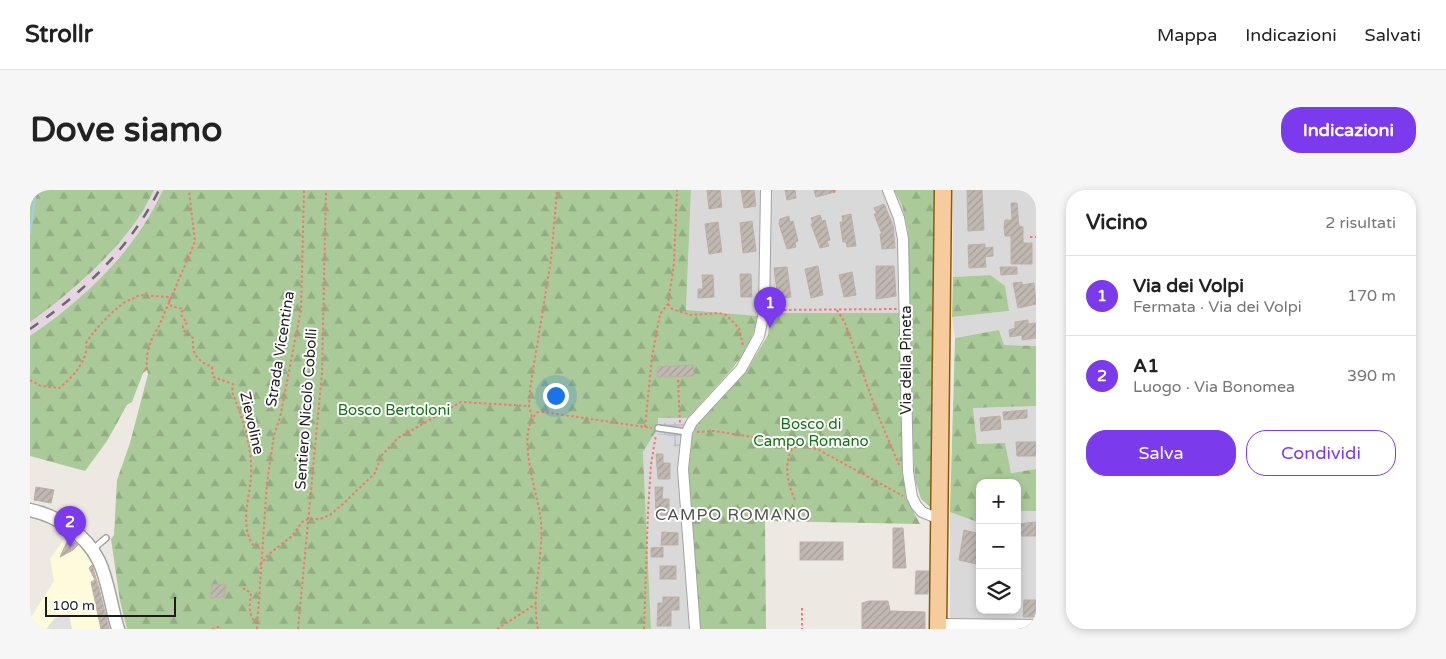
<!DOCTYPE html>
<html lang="it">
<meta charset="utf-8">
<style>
:root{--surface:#fff;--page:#f6f6f6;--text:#222;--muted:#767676;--line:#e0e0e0;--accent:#7c3aed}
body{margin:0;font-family:"Varela Round",sans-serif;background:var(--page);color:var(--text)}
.controls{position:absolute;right:15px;bottom:15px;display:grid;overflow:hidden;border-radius:10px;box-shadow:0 2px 8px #0003}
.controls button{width:45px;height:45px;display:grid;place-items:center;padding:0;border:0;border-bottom:1px solid var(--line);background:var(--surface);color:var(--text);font:25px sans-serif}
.scale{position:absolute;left:15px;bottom:12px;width:131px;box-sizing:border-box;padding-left:5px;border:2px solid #1c1c1c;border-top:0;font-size:14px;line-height:18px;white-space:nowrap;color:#1c1c1c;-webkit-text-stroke:4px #fff;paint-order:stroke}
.you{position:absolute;left:525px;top:205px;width:18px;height:18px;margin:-12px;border:4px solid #fff;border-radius:50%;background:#1a73e8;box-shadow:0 0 0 8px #1a73e833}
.badge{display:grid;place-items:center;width:32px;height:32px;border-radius:50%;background:var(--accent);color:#fff;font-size:16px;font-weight:700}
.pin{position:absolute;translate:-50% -41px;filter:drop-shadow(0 1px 2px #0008)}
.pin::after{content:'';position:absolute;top:26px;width:18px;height:15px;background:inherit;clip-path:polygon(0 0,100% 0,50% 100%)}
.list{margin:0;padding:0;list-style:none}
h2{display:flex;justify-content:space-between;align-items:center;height:65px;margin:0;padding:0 20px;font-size:21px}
h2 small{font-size:16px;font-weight:400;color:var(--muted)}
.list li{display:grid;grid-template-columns:32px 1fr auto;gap:15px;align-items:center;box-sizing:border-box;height:80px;padding:0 20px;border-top:1px solid var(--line)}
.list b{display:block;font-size:19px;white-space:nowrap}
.list p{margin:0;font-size:16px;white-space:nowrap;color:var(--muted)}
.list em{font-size:16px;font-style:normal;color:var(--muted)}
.actions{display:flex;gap:10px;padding:15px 20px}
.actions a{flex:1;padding:11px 0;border:1px solid var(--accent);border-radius:20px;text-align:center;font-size:18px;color:var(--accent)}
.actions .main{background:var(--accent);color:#fff}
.icon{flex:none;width:28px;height:28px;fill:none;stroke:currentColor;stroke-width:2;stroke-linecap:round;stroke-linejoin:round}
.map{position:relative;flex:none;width:1006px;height:439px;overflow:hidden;border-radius:20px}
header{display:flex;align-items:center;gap:30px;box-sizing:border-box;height:70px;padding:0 25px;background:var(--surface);border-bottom:1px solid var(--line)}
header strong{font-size:24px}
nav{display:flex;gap:28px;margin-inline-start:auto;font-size:18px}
.intro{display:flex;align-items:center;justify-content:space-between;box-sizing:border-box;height:120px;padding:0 30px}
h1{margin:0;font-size:35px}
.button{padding:12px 22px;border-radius:20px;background:var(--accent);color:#fff;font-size:18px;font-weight:700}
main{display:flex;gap:30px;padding:0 30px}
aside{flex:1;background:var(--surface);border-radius:20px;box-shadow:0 2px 8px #0003}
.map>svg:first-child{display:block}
.residential{fill:#dad9d9}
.education{fill:#fdfbdb}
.railway{fill:#e6d4e3}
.forest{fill:url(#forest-firs)}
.parking{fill:#e0e0e0}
.plaza{fill:url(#plaza-grid)}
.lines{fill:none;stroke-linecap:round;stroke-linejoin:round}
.stream{stroke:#a5cfd8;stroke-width:2.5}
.building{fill:url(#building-hatch);stroke:#bdafa6}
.service-casing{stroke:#a3a3a3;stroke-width:8}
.minor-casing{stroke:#a3a3a3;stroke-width:12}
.tertiary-casing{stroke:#a3a3a3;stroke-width:15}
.primary-casing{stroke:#8b5a09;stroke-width:19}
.path{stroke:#f1776f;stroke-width:2;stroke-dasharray:2.5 2.5;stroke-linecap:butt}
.service{stroke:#fff;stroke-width:5}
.minor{stroke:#fff;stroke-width:10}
.tertiary{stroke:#fff;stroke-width:12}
.primary{stroke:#f6cc9e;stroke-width:16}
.rail{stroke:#6a6a6a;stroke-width:2.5;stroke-dasharray:10 10;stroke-linecap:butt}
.labels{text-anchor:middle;stroke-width:4;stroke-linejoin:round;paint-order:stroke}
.street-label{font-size:15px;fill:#1c1c1c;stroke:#fff}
.park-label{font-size:15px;fill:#127215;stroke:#fff}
.neighbourhood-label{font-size:16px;letter-spacing:1px;fill:#4f4f4f;stroke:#fff}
</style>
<header>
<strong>Strollr</strong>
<nav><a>Mappa</a><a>Indicazioni</a><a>Salvati</a></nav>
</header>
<div class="intro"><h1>Dove siamo</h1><a class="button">Indicazioni</a></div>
<main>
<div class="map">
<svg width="1006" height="439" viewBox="0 0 1006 439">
<defs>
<pattern id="forest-firs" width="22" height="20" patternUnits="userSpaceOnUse" patternTransform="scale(1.25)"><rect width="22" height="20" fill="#aaca99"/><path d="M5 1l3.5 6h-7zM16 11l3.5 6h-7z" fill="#92ad83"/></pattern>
<pattern id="plaza-grid" width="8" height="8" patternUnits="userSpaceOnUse" patternTransform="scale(1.25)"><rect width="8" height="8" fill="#d7d7e2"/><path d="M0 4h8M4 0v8" fill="none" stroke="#b8b8c1"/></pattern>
<pattern id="building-hatch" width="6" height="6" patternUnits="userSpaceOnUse" patternTransform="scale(1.25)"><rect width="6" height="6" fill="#c1b8b2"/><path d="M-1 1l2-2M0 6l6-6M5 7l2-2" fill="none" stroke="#a59e98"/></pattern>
</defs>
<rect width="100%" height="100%" fill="#ede9e2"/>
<g class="residential">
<path d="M661 0H864L872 15 878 41 880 123H753L728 126 656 121Z"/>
<path d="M923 0H1006V156L974 155 969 140 925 148 922 127 979 121 960 85 923 87Z"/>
<path d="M1006 216V279L981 283 947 255 943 218Z"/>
<path d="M628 228H658L663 239 658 278 670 439H621L613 262 628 238Z"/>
<path d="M987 321H1006V439H920V322L950 333V420H987Z"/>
</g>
<path class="education" d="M35 348H44L64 373 70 390 79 439H0V429L24 391 20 369Z"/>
<path class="railway" d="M124 0H133L125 19 95 64 58 102 0 146V132L49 94 79 65 119 11Z"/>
<g class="forest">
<path d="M0 0H124C101 51 45 100 0 132Z"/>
<path d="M133 0H661L656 120 728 126 720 155 702 179 658 228H628V238L613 262 621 439H97L90 411 81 349 84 345 87 290 100 253 118 184 117 180 113 183 102 212 97 215 77 251 55 281 0 266V146C56 107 104 63 133 0Z"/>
<path d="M864 0H906L903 162V316H899L891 309 885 290 882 239 878 41 872 15Z"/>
<path d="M960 85 975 96 979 121 922 127 923 87Z"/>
<path d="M753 123H870L873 286 878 311 890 334 735 331 736 439H670L658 278 663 239 671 227 718 178 738 145 740 125Z"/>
<path d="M969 140 974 155 1006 156V216L943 218 947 254 975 253 981 283 1006 279V321H987V293H950V333L920 322 925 148Z"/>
</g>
<path class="parking" d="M39 425 42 439H16L25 428Z"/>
<path class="plaza" d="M662 232 658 260 648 261 637 245H627L629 233Z"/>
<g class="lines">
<path class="stream" d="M0 43 6 0"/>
</g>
<g class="building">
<path d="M677 0H690L692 17 679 19Z"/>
<path d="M711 0H724L726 16 714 18Z"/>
<path d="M755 0H765L766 8 757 10Z"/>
<path d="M784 0H805V2L786 7Z"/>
<path d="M937 0H952L954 40 938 41Z"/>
<path d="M981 13H987L989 36 993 37V53H1002V74H981V46H975L974 37 975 30H982Z"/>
<path d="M854 14 863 35 865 58 852 59 850 44H852L844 24H847L844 18Z"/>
<path d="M821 24 826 56 817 57 816 52H813L810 32H813L812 26Z"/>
<path d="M790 25 792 31 795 30 800 50 797 51 799 56 790 58 781 34H783L781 28Z"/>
<path d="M759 26 760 32 763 31 768 51 765 52 766 57 757 59 749 34 750 29Z"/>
<path d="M722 31 726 61 713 63 710 33Z"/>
<path d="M688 32 692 62 679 64 675 34Z"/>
<path d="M955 54V58L963 57V66L955 67 956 77 939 78 938 55Z"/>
<path d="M788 76 793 105 781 108 775 79Z"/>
<path d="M846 76H864L866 106 846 109Z"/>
<path d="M757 77 761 107 748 109 744 78Z"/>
<path d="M970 77H987V84L971 85Z"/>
<path d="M822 82 826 105 814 107 809 85Z"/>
<path d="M710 84H721L722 107H711Z"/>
<path d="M672 85H683L684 107 668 108V99H673Z"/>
<path d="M992 92V95L1004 93 1006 114 988 118 983 93Z"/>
<path d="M998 130V134L1006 133V148L992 150V145L980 147 979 140 985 138V132Z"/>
<path d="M663 175 664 186 627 187V177Z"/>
<path d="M997 220V228L974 230 973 222Z"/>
<path d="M970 226 971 239 951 241 950 228Z"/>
<path d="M986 252H1006V266H987Z"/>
<path d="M626 264H633V273H640V289H628Z"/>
<path d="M6 297 24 300 21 313 4 310Z"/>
<path d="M625 297H633L632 309H639V325H626Z"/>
<path d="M1006 332V346H987V334Z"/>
<path d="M863 338H873L876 378H863Z"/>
<path d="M934 340 950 344V372L946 371V374L929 370Z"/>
<path d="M632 342 648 343V355H631Z"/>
<path d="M38 350H42L48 355 43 360 30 367Z"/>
<rect x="770" y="352" width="43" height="18"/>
<path d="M633 357V367H621V358Z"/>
<path d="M62 375 69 398 79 439H71L61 392 65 390 59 378Z"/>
<rect x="630" y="376" width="16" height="13"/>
<path d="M886 381H899L898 404H885Z"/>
<path d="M182 394 196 395 194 407 180 408Z"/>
<path d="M633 407H649V420H641V436H627L628 413H633Z"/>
<path d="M994 410H1006V427H993Z"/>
<path d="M839 411H858L860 421 895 422V439H832V413Z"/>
</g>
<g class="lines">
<g class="service-casing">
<g id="service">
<path d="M628 238 657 242"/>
<path d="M63 359 76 348"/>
</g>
</g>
<g class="minor-casing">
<g id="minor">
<path d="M858 0 869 28 873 49 878 282 882 307 886 315 892 322 909 329"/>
<path d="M908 434 1006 435"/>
<path d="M665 439 653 279 657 242 662 232 711 179 729 146 734 122 736 0"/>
</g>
</g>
<g class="tertiary-casing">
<path id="tertiary" d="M0 320C15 323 26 328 39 337 79 365 75 397 88 439"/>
</g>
<g class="primary-casing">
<path id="primary" d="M908 439 913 0"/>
</g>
<g class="path">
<path d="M804 0 805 4"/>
<path d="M1000 47H1006"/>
<path d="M638 114 642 119 661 125 689 123 696 125 709 138 713 156"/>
<path d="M744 120 867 119"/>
<path d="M807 120 815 133 846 220 869 275"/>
<path d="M117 180C116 163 119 152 128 138L165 52 159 0"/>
<path d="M0 190 11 196 29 198C42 188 59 170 56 153 67 137 79 124 95 112 100 109 104 109 109 105L138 107 141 116 153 119 151 125 157 133 153 136V140L163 148C162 164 166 170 182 177L183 187 203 194 202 202C213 228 223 259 221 288 219 310 210 335 223 355L231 356"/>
<path d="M648 190 650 234"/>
<path d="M502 227 499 216 500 199 521 70 527 0"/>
<path d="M615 237 622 167 630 124 638 114 644 73 647 0"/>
<path d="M667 242 684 241 736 249 749 256 762 259C771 254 780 257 789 260L873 306"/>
<path d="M762 259C753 275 758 296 766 312"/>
<path d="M230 375 239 364 262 346 272 332 278 329H290L300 325 314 313 345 283 351 266 368 248 431 212 499 216"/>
<path d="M213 398 221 403C220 414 217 427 228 434"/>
<path d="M772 418V439"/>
<path d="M182 439 188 437 190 439"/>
<path d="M227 439 237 293 244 245 250 228 271 119 274 0"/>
<path d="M268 439 292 183 296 0"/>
<path d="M467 439 506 414"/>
<path d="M508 439C500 401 516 362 510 324 506 299 485 240 508 222H513L622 238"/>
<path d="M614 439 618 322 621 274 626 245"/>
</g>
<use href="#service" class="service"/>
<use href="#minor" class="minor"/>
<use href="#tertiary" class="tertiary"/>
<use href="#primary" class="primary"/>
<path class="rail" d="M0 139C53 103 100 58 129 0"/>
</g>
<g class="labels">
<g class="street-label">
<text transform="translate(250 159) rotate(-81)" y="5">Strada Vicentina</text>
<text transform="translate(876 170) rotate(-90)" y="5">Via della Pineta</text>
<text transform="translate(276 219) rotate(-86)" y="5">Sentiero Nicolò Cobolli</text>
<text transform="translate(222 233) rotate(77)" y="5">Zievoline</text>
</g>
<g class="park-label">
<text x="364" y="225">Bosco Bertoloni</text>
<text x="781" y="239">Bosco di<tspan x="781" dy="17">Campo Romano</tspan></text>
</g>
<g class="neighbourhood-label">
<text x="703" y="330">CAMPO ROMANO</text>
</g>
</g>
</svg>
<div class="controls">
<button>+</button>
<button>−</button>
<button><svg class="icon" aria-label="layers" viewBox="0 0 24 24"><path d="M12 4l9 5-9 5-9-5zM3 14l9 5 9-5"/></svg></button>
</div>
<div class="scale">100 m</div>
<div class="you"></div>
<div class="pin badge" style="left:740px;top:138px">1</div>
<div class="pin badge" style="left:40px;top:357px">2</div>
</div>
<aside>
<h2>Vicino<small>2 risultati</small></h2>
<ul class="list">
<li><span class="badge">1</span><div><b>Via dei Volpi</b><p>Fermata · Via dei Volpi</p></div><em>170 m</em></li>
<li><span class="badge">2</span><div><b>A1</b><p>Luogo · Via Bonomea</p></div><em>390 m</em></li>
</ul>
<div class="actions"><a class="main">Salva</a><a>Condividi</a></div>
</aside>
</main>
